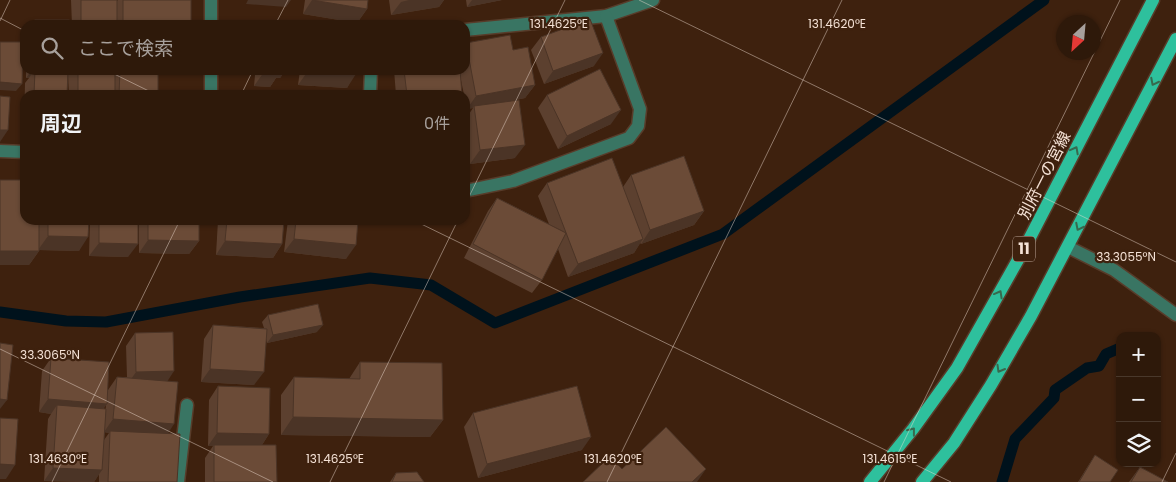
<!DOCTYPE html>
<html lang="ja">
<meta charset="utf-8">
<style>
:root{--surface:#2e190a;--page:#362213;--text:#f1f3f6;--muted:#a7a09c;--line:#49382b}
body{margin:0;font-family:Poppins,"Noto Sans JP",sans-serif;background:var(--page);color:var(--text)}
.controls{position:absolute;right:15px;bottom:15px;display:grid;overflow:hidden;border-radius:10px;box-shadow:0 1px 4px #0004}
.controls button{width:45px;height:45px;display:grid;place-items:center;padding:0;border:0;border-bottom:1px solid var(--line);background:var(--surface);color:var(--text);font:25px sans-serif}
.compass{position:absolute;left:1056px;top:15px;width:45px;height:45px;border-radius:50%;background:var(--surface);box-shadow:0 1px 4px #0004;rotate:206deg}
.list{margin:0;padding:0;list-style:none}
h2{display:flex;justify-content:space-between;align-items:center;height:65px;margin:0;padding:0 20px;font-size:21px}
h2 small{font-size:16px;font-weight:400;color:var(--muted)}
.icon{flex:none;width:28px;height:28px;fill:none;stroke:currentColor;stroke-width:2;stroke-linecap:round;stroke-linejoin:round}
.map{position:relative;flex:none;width:1176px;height:482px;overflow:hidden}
.search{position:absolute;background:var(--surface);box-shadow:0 1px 4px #0004;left:20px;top:20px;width:450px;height:55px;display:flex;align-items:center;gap:12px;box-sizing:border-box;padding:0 18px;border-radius:15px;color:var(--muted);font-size:19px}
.panel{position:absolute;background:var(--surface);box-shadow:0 1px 4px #0004;left:20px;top:90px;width:450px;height:135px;border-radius:15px}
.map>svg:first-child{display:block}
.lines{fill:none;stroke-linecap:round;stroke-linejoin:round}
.stream{stroke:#00121c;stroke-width:11}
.minor-casing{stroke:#583c2a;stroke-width:15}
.major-casing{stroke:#583c2a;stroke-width:15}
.minor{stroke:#397563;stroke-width:12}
.major{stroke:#2ec09d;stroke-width:12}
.wall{fill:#5c402f;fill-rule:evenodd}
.shaded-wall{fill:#4b3426}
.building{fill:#6b4b37;stroke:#4b3426}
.oneway{stroke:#37694e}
.ticks{fill:none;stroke:#f5e2d6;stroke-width:1;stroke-opacity:0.45}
.labels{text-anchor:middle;stroke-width:4.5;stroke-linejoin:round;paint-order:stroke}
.shield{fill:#3e210e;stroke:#bea89a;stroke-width:1}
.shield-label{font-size:15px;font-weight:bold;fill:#f5e2d6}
.street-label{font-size:16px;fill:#f5e2d6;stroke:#3e210e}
.ticks-label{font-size:12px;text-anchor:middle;fill:#f5e2d6;stroke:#3e210e;stroke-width:4.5;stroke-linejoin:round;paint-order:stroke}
</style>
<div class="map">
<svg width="1176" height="482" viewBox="0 0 1176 482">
<rect width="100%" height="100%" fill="#3e210e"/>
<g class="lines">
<g class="stream">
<path d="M0 312 66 321 106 322 240 297 370 278 431 285 495 323 723 234 1044 0"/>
<path d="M1002 482 1015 439 1054 398 1055 390 1087 368 1099 366 1106 354 1120 348"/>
</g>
<g class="minor-casing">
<g id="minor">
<path d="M211 0V25"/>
<path d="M465 30 606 16 653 0"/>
<path d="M211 70V95"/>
<path d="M370 95 371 70"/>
<path d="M0 151 25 152"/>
<path d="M465 191 513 181 629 138 638 126 640 109 606 16"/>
<path d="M1068 247 1114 270 1176 315"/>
<path d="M178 482 187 405"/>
</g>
</g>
<g class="major-casing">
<g id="major">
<path d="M870 482 913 429 957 368 1023 251 1153 0"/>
<path d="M922 482 954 443 991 385 1031 316 1176 39"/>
</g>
</g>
<use href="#minor" class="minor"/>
<use href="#major" class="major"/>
</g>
<g class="wall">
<path d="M71 0H117V1L118 0H191V25H72Z"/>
<path d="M305 0H368L367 9 357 23 303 14Z"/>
<path d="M389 0H444L439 7 391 15Z"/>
<path d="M466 0H502L467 7Z"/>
<path d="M541 37 594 66 544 84 531 50Z"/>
<path d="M466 43 513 50 535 85 525 98 502 103 515 158 470 164 465 120 473 108 467 109 465 95H464L460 75 462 95H396L394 70H465V45Z"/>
<path d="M26 70H69L68 71 67 95H25V128H24L25 83 29 78H26Z"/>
<path d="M72 70H115V71V70H158V95H69L68 75Z"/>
<path d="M233 70H286L280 78H276L270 87 254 86 255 75 233 74Z"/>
<path d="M300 70H356L347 88 298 85Z"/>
<path d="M547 95 611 124 558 149 538 108Z"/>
<path d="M631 175 704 211 694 225 641 244 640 243 634 253 568 277 558 249 542 280 532 293 464 258 488 211 497 198 549 224 538 196 547 183 623 187Z"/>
<path d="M39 220H89L79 251 39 250V251L29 265Z"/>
<path d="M90 220H138L128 257 89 256Z"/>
<path d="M139 220H199V241L189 254 139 253Z"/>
<path d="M218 220H284L282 244 273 258 216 255Z"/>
<path d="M288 220H358L346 259 284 252Z"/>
<path d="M268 315 317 332 267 343 266 338 254 385 201 382 204 339 213 325 264 328 262 322Z"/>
<path d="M135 333 167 381 168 434 177 482H99V474L94 482 44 481 48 419 51 414 39 412 42 371 51 358 108 390 117 377H127L126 346ZM106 404 105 422 104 408ZM104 432 109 433 104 440Z"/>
<path d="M360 362 443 420 430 437 281 435V395L294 377 349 379Z"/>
<path d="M218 386 269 434 262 445 276 482H205V458L213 446H208L209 400Z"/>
<path d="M473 413 582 450 478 478 464 427Z"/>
<path d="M1095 455 1110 482H1078L1086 469Z"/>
<path d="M1140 467 1168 482H1129Z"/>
<path d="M396 473 424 482H390Z"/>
</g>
<g class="shaded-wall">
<path d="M248 0H291L286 7 246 4Z"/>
<path d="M312 0 367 9 357 23 303 14Z"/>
<path d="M409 0H444L439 7 391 15 401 2Z"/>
<path d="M472 0H502L467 7Z"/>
<path d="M603 53 594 66 544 84 553 71Z"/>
<path d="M32 70H34L29 78H26Z"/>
<path d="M235 70H258L255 75 233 74Z"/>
<path d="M276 70H286L280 78H276L270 87 254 86 264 72Z"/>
<path d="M308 71 356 74 347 88 298 85Z"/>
<path d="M0 82 22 84 16 91 0 90Z"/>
<path d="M535 85 525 98 475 108 474 106 473 108 467 109 476 96Z"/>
<path d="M621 110 611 124 558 149 567 136Z"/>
<path d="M0 130H8L0 142Z"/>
<path d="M525 145 515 158 470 164 480 150Z"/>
<path d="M704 211 694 225 641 244 650 230Z"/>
<path d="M48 236 88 237 79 251 38 250Z"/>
<path d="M294 239 356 245 346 259 284 252Z"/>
<path d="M643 239 634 253 568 277 578 264Z"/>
<path d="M148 240 199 241 189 254 139 253Z"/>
<path d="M225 241 282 244 273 258 216 255Z"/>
<path d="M99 243 138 244 128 257 89 256Z"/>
<path d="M0 251H39L29 265H0Z"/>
<path d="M323 325 317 332 267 343 273 335Z"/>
<path d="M210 369 264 372 254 385 201 382Z"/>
<path d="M174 371 165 385H127L136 372Z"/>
<path d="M0 399 7 400 0 409Z"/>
<path d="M48 399 107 404 97 417 57 405 51 414 39 412Z"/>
<path d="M293 417 443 420 430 437 281 435Z"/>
<path d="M113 419 174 424 165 438 110 431 109 433 104 432Z"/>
<path d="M217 433 269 434 260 448 214 445 213 446H208Z"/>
<path d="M591 437 582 450 478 478 487 464Z"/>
<path d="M0 464 15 465 6 479H0Z"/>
<path d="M53 468 102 470 94 482 44 481Z"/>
<path d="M706 469 697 482H692Z"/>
</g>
<g class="building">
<rect x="81" y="0" width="36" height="25"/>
<rect x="123" y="0" width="68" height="25"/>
<path d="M312 0H368L367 9Z"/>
<path d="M590 19 603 53 553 71 541 37Z"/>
<rect x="35" y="20" width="34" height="5"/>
<path d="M510 35 513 50 528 47 535 85 476 96 466 43Z"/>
<path d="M0 42H23L22 84 0 82Z"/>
<path d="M600 69 621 110 567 136 547 95Z"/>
<path d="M35 70H68L67 95H34Z"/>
<rect x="78" y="70" width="37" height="25"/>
<path d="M120 70H158V95H119Z"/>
<path d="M264 70H280V73L264 72Z"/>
<path d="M308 70H356V74L308 71Z"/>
<path d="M404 70H460L462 95H407Z"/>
<rect x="164" y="93" width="31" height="2"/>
<path d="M246 94 273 95H245Z"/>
<rect x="309" y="94" width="29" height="1"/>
<path d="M0 96 10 97 8 130H0Z"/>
<path d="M519 100 525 145 480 150 474 106Z"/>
<path d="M684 156 704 211 650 230 631 175Z"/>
<path d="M612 158 643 239 578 264 547 183Z"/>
<path d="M0 180H25V220H39V251H0Z"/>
<path d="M497 198 566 233 542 280 473 244Z"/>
<path d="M48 220H89L88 237 48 236Z"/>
<path d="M99 220H138V244L99 243Z"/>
<path d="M148 220H199V241L148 240Z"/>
<path d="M227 220H284L282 244 225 241Z"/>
<path d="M296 220H358L356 245 294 239Z"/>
<path d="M318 304 323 325 273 335 268 315Z"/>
<path d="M213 325 267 329 264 372 210 369Z"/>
<path d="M173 332 174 371 136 372 135 333Z"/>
<path d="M0 343 13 345 7 400 0 399Z"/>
<path d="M51 358 109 362 107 404 48 399Z"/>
<path d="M360 362 442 363 443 420 293 417 294 377 360 379Z"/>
<path d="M117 377 178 382 174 424 113 419Z"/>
<path d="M218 386 270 388 269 434 217 433Z"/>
<path d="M577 386 591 437 487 464 473 413Z"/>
<path d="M57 405 106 409 102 470 53 468Z"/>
<path d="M0 418 18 419 15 465 0 464Z"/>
<path d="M666 427 706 469 692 482H583L610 456 622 469Z"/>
<path d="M110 431 180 434 177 482H108Z"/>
<path d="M214 445H276L277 482H214Z"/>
<path d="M1095 455 1118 470 1110 482H1079Z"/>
<path d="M1140 467 1168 482H1131Z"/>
<path d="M417 472 424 482H392L396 473Z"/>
</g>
<defs><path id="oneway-chevron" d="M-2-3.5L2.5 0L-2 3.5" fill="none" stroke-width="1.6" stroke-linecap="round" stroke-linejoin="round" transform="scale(1.25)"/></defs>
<g class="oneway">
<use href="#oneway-chevron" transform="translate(1154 82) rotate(117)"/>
<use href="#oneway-chevron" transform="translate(1075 150) rotate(-62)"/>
<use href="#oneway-chevron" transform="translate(1079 227) rotate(117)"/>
<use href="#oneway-chevron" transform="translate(999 294) rotate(-61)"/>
<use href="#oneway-chevron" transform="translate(1000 369) rotate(120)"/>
<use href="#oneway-chevron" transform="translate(912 431) rotate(-52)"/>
</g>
<path class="ticks" d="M639 0 1176 262M0 18 25 31M0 21 10 0M275 25 288 0M106 70 157 95M241 95 253 70M465 205 565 0M413 220 951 482M0 349 273 482M52 482 180 220M330 482 458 220M607 482 842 0M884 482 1120 0M1162 482 1176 453"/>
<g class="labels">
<rect class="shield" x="1013" y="236.5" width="22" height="25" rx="4"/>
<g class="shield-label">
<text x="1024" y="254">11</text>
</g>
<g class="street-label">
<text transform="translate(1044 175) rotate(-63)" y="6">別府一の宮線</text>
</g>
</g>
<g class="ticks-label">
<text x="559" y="28">131.4625°E</text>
<text x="837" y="28">131.4620°E</text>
<text x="1126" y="261">33.3055°N</text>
<text x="50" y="359">33.3065°N</text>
<text x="58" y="463">131.4630°E</text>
<text x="335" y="463">131.4625°E</text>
<text x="613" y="463">131.4620°E</text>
<text x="890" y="463">131.4615°E</text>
</g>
</svg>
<div class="controls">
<button>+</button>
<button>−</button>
<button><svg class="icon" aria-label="layers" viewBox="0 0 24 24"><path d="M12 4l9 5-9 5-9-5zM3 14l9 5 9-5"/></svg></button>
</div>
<svg class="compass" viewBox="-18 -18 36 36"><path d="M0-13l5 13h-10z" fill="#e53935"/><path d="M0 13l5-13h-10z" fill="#a7a09c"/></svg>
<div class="search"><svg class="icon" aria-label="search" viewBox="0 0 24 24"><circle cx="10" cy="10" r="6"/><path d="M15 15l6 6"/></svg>ここで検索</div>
<section class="panel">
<h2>周辺<small>0件</small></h2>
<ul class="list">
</ul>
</section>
</div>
